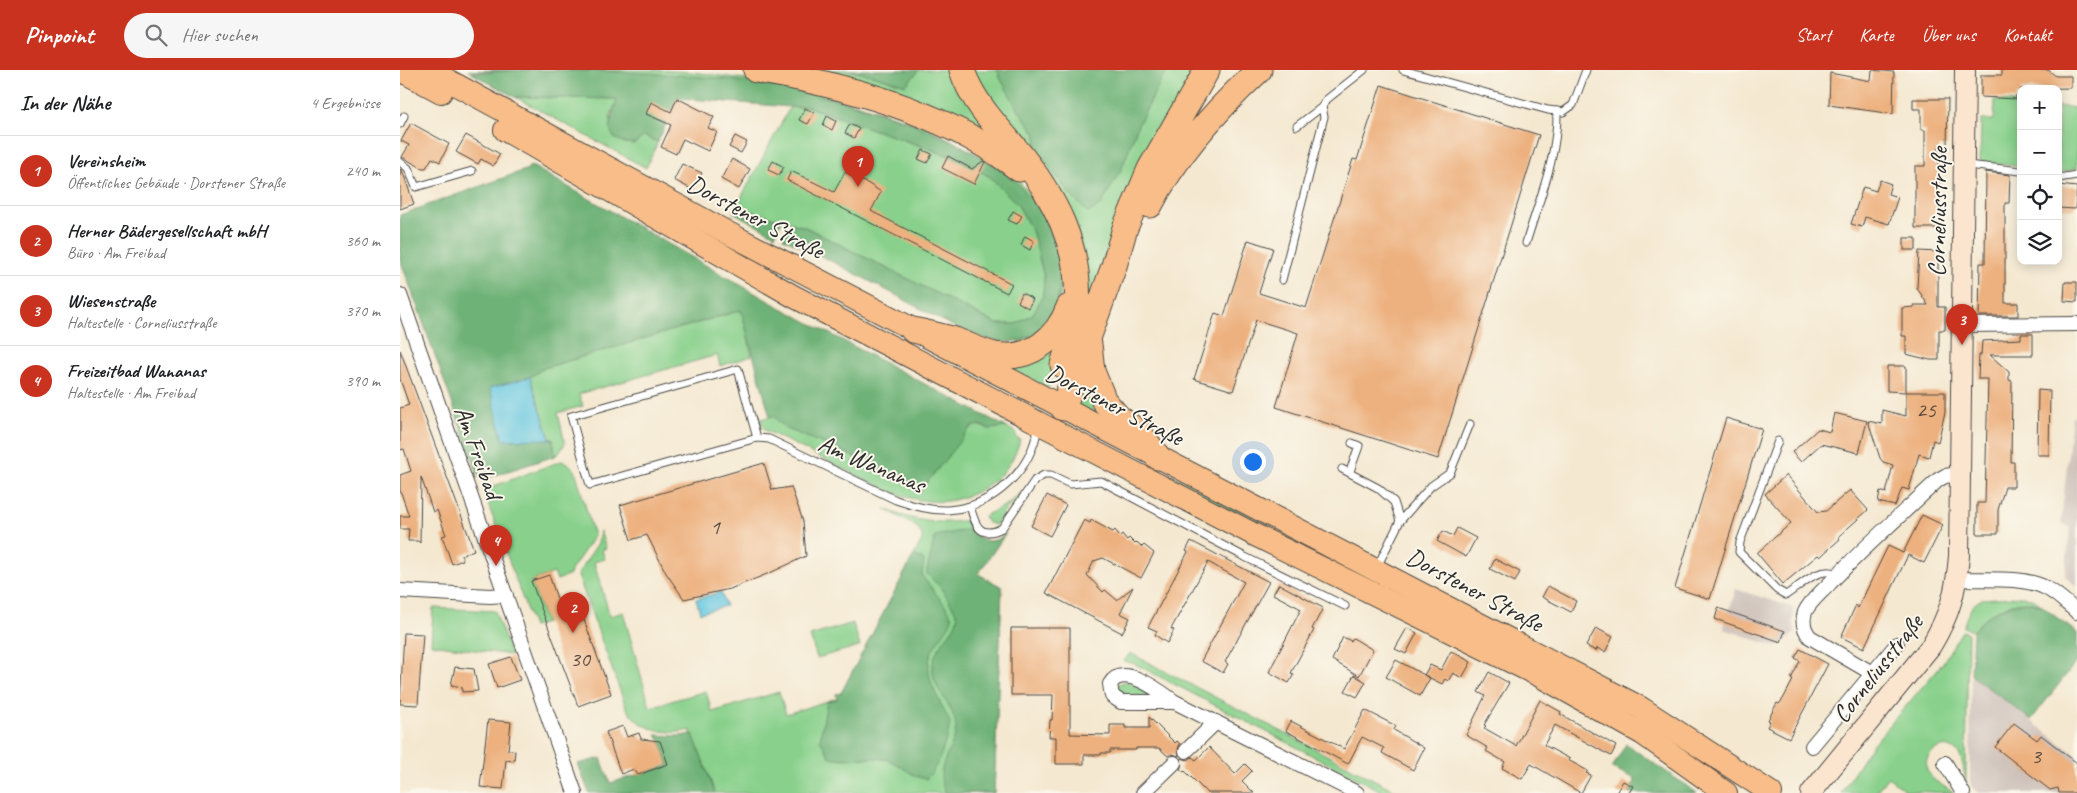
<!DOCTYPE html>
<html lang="de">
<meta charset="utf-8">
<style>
:root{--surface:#fff;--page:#f6f6f6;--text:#202124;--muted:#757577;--line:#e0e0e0;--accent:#c8321e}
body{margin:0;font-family:Caveat,sans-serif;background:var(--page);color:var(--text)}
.controls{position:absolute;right:15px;top:15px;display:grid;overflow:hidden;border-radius:10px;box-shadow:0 2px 12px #0003}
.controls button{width:45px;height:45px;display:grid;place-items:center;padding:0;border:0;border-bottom:1px solid var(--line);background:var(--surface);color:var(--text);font:25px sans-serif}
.you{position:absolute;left:852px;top:391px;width:18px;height:18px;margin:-12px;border:4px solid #fff;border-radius:50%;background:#1a73e8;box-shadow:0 0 0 8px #1a73e833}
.badge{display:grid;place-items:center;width:32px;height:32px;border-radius:50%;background:var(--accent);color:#fff;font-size:16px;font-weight:700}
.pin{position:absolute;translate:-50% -41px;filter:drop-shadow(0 1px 2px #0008)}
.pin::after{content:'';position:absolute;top:26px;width:18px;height:15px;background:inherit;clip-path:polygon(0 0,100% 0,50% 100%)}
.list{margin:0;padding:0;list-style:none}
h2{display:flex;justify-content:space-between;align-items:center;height:65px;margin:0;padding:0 20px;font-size:21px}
h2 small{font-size:16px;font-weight:400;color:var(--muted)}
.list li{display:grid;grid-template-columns:32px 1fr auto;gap:15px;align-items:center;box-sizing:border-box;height:70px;padding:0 20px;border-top:1px solid var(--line)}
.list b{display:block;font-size:19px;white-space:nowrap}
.list p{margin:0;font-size:16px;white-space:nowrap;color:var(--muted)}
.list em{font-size:16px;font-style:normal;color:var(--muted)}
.icon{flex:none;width:28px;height:28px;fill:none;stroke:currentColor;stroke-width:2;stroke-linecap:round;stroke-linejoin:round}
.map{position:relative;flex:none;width:1677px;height:723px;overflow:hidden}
header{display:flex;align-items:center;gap:30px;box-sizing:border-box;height:70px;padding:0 25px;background:var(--accent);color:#fff}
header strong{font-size:24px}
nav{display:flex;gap:28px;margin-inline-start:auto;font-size:18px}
.search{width:350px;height:45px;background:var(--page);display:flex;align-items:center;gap:12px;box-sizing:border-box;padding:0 18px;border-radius:28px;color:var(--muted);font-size:19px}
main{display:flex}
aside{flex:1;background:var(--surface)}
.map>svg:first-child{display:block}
.industrial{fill:#cec1b9}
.green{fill:#88d08b;stroke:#5a7e5b}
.forest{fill:#6eb277;stroke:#4c6e51}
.water{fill:#61c6df;stroke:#467885}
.building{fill:#edb17f}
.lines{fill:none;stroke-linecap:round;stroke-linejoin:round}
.lane-casing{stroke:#494744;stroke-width:9}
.street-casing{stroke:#494744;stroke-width:16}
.secondary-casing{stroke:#494744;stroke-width:22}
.primary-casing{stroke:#494744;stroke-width:24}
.highway-casing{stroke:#494744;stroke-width:27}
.lane{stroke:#fff;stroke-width:7}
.street{stroke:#fff;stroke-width:14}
.secondary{stroke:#fce5cf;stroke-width:20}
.primary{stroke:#f8bd88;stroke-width:22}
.highway{stroke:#f8bd88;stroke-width:25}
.labels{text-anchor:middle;stroke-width:4;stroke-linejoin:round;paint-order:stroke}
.number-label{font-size:22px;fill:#5c4c40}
.street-label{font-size:25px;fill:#2b2b2b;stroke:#fbf7ec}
</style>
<header>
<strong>Pinpoint</strong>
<div class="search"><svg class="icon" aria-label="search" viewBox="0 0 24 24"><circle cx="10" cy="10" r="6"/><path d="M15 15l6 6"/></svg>Hier suchen</div>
<nav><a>Start</a><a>Karte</a><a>Über uns</a><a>Kontakt</a></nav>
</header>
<main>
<aside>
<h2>In der Nähe<small>4 Ergebnisse</small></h2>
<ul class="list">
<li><span class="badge">1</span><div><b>Vereinsheim</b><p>Öffentliches Gebäude · Dorstener Straße</p></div><em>240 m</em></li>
<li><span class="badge">2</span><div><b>Herner Bädergesellschaft mbH</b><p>Büro · Am Freibad</p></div><em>360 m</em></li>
<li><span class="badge">3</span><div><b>Wiesenstraße</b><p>Haltestelle · Corneliusstraße</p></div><em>370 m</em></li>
<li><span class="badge">4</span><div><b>Freizeitbad Wananas</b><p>Haltestelle · Am Freibad</p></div><em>390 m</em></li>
</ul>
</aside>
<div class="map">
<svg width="1677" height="723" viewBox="0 0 1677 723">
<rect width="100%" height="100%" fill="#fbf7ec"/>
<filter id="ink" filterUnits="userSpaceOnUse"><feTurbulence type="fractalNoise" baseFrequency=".02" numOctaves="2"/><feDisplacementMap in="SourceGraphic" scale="10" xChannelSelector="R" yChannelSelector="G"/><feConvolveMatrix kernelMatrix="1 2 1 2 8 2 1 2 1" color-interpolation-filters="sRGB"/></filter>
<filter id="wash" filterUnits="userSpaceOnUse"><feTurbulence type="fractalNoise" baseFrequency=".0096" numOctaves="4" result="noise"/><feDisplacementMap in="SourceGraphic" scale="20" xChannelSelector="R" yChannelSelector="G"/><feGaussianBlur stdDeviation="1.12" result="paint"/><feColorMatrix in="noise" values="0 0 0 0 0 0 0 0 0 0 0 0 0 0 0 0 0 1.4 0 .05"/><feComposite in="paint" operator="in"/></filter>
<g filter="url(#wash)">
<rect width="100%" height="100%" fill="#f4e8d0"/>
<g class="industrial">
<path d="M1672 346 1677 347V517L1665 506 1670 457 1661 453Z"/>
<path d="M1336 519 1394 538 1393 553 1396 562 1377 577 1324 559 1325 553 1315 549 1318 538 1329 541Z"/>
<path d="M1571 605 1677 686V723H1596L1593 721 1592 723H1579L1572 717 1570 713Z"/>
</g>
<g class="green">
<path d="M98 0H255L292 2 352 10 422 23 525 56 611 103 631 125 649 154 660 183 663 201 661 227 659 234 642 261 619 274 618 271 624 269 650 245 658 229 660 217 659 191 642 145 621 117 494 48 428 27 324 9 200 1H68Z"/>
<path d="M386 0H445L472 5 506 15 519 0H551L620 92Z"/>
<path d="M567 0H598L599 6 618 39 636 64 637 80 671 126 688 143 721 100 738 55 767 0H802L681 274 685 208Z"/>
<path d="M115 27 218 29 210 47 214 68 225 73 234 74 244 66 258 72 246 98Z"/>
<path d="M1595 30 1621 33V97L1580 91 1581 50H1594Z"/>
<path d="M1658 36 1677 38V99L1658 103Z"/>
<path d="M390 37H409L555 88 590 107 618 135 633 163 644 207 643 226 633 244 616 254H597L405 157 336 137Z"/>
<path d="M342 240 352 286 320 296 317 285 179 324 183 336 158 343 165 373 160 382 155 386 153 369H150L130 307 144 298Z"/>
<path d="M666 259 648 318 596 291Z"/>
<path d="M684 300 718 353 675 334Z"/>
<path d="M373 346 387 359 444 382 567 360 576 355 590 359 606 357 615 362 617 368 620 369C617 385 606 402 592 412 574 426 551 434 528 431 501 429 475 414 450 402 422 388 393 374 365 360L360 349Z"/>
<path d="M678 361 752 399 781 410 869 456 846 449Z"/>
<path d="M161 391 168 393 175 400 194 466 172 499 170 505 157 510 154 503 131 511 146 553 133 557 84 423 86 419Z"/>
<path d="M622 422 618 429 607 438 596 455 588 453 584 446 608 434Z"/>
<path d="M485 439C513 451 538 455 568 450 572 469 592 479 606 463L578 504 602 517 594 723H315L293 664H291V660C268 666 238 660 226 637L178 506 179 502 198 473 200 461 206 478 202 480 205 489 194 492 210 546 223 542 250 637 306 621 312 642 379 622 386 644 437 628 436 624 441 623 522 470V465L517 457Z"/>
<path d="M1623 526 1633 529 1643 536C1620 524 1588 541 1573 561L1563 557C1568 545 1569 535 1582 529Z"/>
<path d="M33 538 95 541 111 585 31 574Z"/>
<path d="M453 553 460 576 417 588 410 566Z"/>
<path d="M1562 561 1568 563 1566 713C1564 704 1564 691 1558 683 1545 666 1517 686 1529 704 1534 712 1546 717 1554 723L1506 721 1488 707 1475 723H1441L1470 678 1542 594Z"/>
<path d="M730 583 1000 723H985L735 594 724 591Z"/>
<path d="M727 611 747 621 748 626 723 627 717 623 716 615Z"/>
</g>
<g class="forest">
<path d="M129 0C194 1 258 2 322 9 412 19 538 49 610 107 628 122 643 143 651 165 659 187 665 213 655 236 647 255 631 271 609 272 574 272 533 245 503 229 463 208 424 186 383 168L390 153 405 157 597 254H616L633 244 643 226 644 207 633 163 618 135 590 107 555 88 409 37H390L277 28 258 72 244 66 234 74C200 71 211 51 217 29L115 27 71 3Z"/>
<path d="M445 0H519L506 15 472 5Z"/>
<path d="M598 0H767L738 55 721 100 701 135 688 143 671 126 637 80 636 64 618 39 599 6Z"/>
<path d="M130 95 374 234 606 357 590 359 579 355 571 357 521 420 444 382 387 359 373 346 370 347 341 240 144 298 130 307 90 318 103 370 153 369 155 386 83 409 79 407 0 189V145L128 99Z"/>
<path d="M336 137 382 150 375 165 333 142Z"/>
<path d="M570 459C579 473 595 475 606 463L578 504 602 517 594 723H546C531 699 556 678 556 657 555 634 529 618 533 593 535 576 554 564 558 546L542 519 527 504V500L535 466Z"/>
<path d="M514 485 524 490 522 506 548 539 552 548C549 559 539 568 533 579 520 606 540 628 550 653 548 668 537 700 526 709 513 708 501 694 488 690 469 685 449 692 430 687L420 670 427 631 437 629 436 624 441 623Z"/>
<path d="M1626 532 1642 536 1677 563V591L1631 650 1571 605 1573 561C1587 543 1604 535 1626 532Z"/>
<path d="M293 664 315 723H189L178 694 201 688 210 713 267 696 268 694 260 671 256 665 280 666Z"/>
<path d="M1226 674 1297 723H1229L1236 709 1212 698Z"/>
</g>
<g class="water">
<path d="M130 307 150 369 103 370 90 318Z"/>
<path d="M321 522 326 536 300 543 296 529Z"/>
</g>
<g id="blocks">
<g class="building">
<path d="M1472 0 1494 2 1493 44 1429 35 1430 3 1471 11Z"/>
<path d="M1602 0H1648L1656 6H1671V18L1621 19V25H1616V29L1581 27V5H1602Z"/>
<path d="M981 15 1139 65 1038 389 876 337 898 263 856 250 833 321 794 309 815 243 824 246 848 170 873 178 859 223 906 238 953 89 957 90Z"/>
<path d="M277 28 314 47 308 58 317 62 308 81 283 69 276 84 261 77 271 55 246 44 251 32 271 42Z"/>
<path d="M1513 29H1548L1547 76H1539V158H1515V96H1525V60H1521V39H1513Z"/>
<path d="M405 38 414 43 408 54 399 50Z"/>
<path d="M427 46 436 51 432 60 423 55Z"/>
<path d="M11 53 49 74 40 92 32 88 26 98H22L2 87 9 75 1 71Z"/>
<path d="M450 54 459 59 454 68 445 63Z"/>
<path d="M66 65 100 84 93 96 81 89 78 94 56 82Z"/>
<path d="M335 66 347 72 341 83 329 77Z"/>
<path d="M523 80 532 84 527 93 518 89Z"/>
<path d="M548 86 572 99 583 91 585 92 574 114 542 98Z"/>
<path d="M332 89 350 99 339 119 321 109Z"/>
<path d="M373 91 384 97 379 105 368 100Z"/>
<path d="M282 94 302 103 293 120 274 110Z"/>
<path d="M0 99 2 100 14 134 0 139Z"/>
<path d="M391 101 434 122 445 102 469 114 481 122 471 141 612 214 607 223 387 110Z"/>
<path d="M1586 102 1610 105 1609 133H1605V233H1618V246H1579L1580 193H1585Z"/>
<path d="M1480 110 1491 114 1488 124 1498 127 1489 154 1465 147 1462 157 1451 154 1463 117 1476 121Z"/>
<path d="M1658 115 1677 117 1675 139 1658 138Z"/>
<path d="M613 141 622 146 617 154 608 150Z"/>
<path d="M625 166 634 171 630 180 621 175Z"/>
<rect x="1504" y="168" width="12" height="12"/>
<path d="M1519 181 1538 182V237H1545V260H1539V290H1530L1506 284V266H1502V238L1514 237V235H1528L1517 218Z"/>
<path d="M1665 212H1677V232L1664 231Z"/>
<path d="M622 223 633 229 628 238 618 232Z"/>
<path d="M1621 264H1633V285H1590L1609 302V310L1612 311 1611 392H1614V417H1605L1598 440V464H1577V433H1585L1588 309H1578L1579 285H1581L1582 271 1621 269Z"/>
<path d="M0 280 74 480 61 485 63 490 52 494 42 466 46 465 37 440 33 442 21 407 20 473 18 471H8L9 459H0V446H9L0 420V405L11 401 4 379 0 380V338L9 335 0 309Z"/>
<path d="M1487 296H1506V322L1487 321Z"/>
<path d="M1638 320 1650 321 1649 385H1637Z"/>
<path d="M1506 322H1545V342L1538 372 1533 370 1529 387 1519 384 1509 420 1502 418 1495 436 1478 432 1480 421 1486 423 1493 395 1483 392 1480 388 1468 351 1482 354V340L1506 346Z"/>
<path d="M1434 343 1467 351 1459 383 1421 374 1401 392 1392 382 1418 359 1430 362Z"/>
<path d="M1326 348 1362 359 1310 529 1275 518Z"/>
<path d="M364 393 372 420 391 417 403 451 406 486 372 502 330 519 284 529 266 503 247 465 231 470 220 435Z"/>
<path d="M1386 405 1418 442 1426 441 1450 420 1468 440 1439 466 1440 469 1420 487 1418 485 1383 514 1357 483 1391 453 1365 424Z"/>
<path d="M647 425 666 435 650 466 631 456Z"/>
<path d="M1522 445 1543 455 1524 493 1508 485 1464 578 1441 567 1456 535 1458 538 1488 476 1503 483Z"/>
<path d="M684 450 690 453 691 450 713 462 715 460 720 466 722 464 727 470 729 468 735 474 737 472 742 477 744 475 754 483 741 508 703 488 694 491 687 505 703 522 705 520 717 530 733 517 720 543 730 548 722 563 646 523Z"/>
<path d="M1057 458 1076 468 1066 487 1037 471 1043 461 1053 466Z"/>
<path d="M791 471 869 512 825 592 828 594 823 603 801 591 844 512 808 492 771 559 774 560 767 573 755 565 757 561 748 557 788 482 786 481Z"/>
<path d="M1095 489 1120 502 1115 512 1090 499Z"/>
<path d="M149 505 163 546 180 539 211 624 178 636 131 511Z"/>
<path d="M879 514 923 538 912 559 914 560 891 603 894 604 889 613 869 602 901 539 873 524Z"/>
<path d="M1148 516 1176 531 1171 542 1142 527Z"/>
<path d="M1318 538 1385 561 1381 572 1315 549Z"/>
<path d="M611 558H670V664L710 665V655H725V658H749V647L775 673 777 671 780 674 778 679 779 686 772 684 768 686 759 678H736V680H710V683H701V685H684V694H656V667H649L650 650H652L653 625H611Z"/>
<path d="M1007 558 1017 563 1006 584 995 579Z"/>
<path d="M1196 558 1213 567 1205 582 1197 578 1196 581 1186 576Z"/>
<path d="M4 563 23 564 18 635 0 634Z"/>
<path d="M943 567 951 571 953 568 973 580 959 606 932 590Z"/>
<path d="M1400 579 1428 594 1389 668 1367 657 1370 651 1368 650 1377 633 1379 634 1383 629 1393 610 1391 609 1400 591 1395 588Z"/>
<path d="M1051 581 1071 592 1062 608 1053 603 1048 611 1045 609 1042 614 1024 605 1030 595 1041 600Z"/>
<path d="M111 587 120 610 97 618 89 594Z"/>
<path d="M996 590 1030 608 1020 626 986 607Z"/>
<path d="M55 597 74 599 78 621 62 622V617L51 615Z"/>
<path d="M1089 602 1109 613 1084 655 1086 656 1084 658 1116 676 1140 630 1161 642 1160 644 1216 676 1211 686 1155 655 1144 675 1170 689 1168 690 1188 701 1186 703 1191 705 1181 723 1131 694 1122 709 1102 698 1105 692 1086 681 1088 678 1066 665 1085 626 1078 622Z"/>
<path d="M954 605 966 612 957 627 945 621Z"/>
<path d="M965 640 996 656 994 660 1024 678 1013 700 982 683 984 678 962 667 948 694 886 661 891 651 944 679Z"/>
<path d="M88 650 111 652 108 680 115 681 114 691 106 690 103 719 80 717Z"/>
<path d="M1614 653 1637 670 1641 665 1677 693V723H1659L1658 718 1650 720 1595 677Z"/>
<path d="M223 656 227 667 239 663 241 669 260 671 268 694 238 705 234 699 221 704 206 662Z"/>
<path d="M809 677 835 704 845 694 852 701 842 711 854 723H807L785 701 784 702 780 699 782 695 781 688 788 690 792 687 796 690Z"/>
<path d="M1223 711 1233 716 1229 723H1216Z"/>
</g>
</g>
</g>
<g filter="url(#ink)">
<use href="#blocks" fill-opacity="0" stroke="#494744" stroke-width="1"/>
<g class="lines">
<g class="lane-casing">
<g id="lane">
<path d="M1003 0 1148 40 1163 42 1173 35 1186 0"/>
<path d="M0 54 4 46"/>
<path d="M897 56 922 37 926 30 964 0"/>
<path d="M0 92 8 98 16 117 72 101"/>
<path d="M1567 95 1621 101"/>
<path d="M1658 108 1677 105"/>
<path d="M1126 173C1139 130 1158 86 1157 41"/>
<path d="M882 210 924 47 922 37"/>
<path d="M357 368 338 299 171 346 190 415 357 368 369 369 496 430C513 436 530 441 548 440 594 437 632 400 638 356"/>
<path d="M1378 371 1340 472 1339 482 1377 520 1386 525C1403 514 1419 495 1439 504"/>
<path d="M942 399 978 418 994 432 1000 451 1031 416 1050 403 1070 354"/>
<path d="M950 401 959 376 952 373"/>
<path d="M570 436C575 454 579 470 602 458L635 410 644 405H651L670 414 701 411 845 487 945 536"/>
<path d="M977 497 1000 451"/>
</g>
</g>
<g class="street-casing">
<g id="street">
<path d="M0 225 175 723"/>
<path d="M1562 255 1677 254"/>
<path d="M1557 509C1583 510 1623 506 1646 518 1658 524 1667 534 1677 542"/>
<path d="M0 521 90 526 106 525"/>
<path d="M1472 603 1410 567C1404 560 1402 551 1405 542 1410 531 1422 522 1430 513 1464 477 1502 444 1538 410L1545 406 1560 404"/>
<path d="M775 632H721L712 626 710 614C723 592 761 622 775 632L957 723"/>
<path d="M1412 676 1497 574"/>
<path d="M786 681 816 652"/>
<path d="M1545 693 1563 723"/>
<path d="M743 723 774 693"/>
</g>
</g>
<g class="secondary-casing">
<path id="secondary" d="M1411 723 1531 576C1550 544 1556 522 1559 486L1565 0"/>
</g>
<g class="primary-casing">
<g id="primary">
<path d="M0 0 41 22"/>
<path d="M29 0 330 164 1241 638 1371 723"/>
<path d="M105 60 393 226 857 466 1140 606 1243 664 1326 723"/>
</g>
</g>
<g class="highway-casing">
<g id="highway">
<path d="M356 0C445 15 547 42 619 99"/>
<path d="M562 0C571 29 595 55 615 78 654 125 682 177 677 240 675 258 668 277 663 295"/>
<path d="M750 135C776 84 817 39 859 0"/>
<path d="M513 260C527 263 541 266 555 270 568 275 581 282 595 285 630 291 657 269 669 237"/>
<path d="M689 274 692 301 704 331 718 347 739 363 758 387"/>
<path d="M663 338 714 196 725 158 750 99 807 0"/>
</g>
</g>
<use href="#lane" class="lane"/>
<use href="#street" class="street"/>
<use href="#secondary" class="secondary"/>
<use href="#primary" class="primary"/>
<use href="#highway" class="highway"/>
</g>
</g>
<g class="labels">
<g class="number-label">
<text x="1526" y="347">25</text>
<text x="315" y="464">1</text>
<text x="180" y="596">30</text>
<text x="1636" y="693">3</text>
</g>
<g class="street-label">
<text transform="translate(1537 142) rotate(-89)" y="9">Corneliusstraße</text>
<text transform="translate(356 146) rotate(28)" y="9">Dorstener Straße</text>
<text transform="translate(715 334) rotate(27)" y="9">Dorstener Straße</text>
<text transform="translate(79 382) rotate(70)" y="9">Am Freibad</text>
<text transform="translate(472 393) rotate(23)" y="9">Am Wananas</text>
<text transform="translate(1075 519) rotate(28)" y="9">Dorstener Straße</text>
<text transform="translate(1477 598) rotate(-52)" y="9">Corneliusstraße</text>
</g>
</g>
</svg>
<div class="controls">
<button>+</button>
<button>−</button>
<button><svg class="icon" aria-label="locate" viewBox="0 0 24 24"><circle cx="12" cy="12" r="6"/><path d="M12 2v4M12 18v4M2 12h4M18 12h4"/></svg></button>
<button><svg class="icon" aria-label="layers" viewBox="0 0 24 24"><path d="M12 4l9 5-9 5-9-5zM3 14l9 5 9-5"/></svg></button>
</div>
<div class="you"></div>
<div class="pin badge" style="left:458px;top:117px">1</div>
<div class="pin badge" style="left:173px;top:563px">2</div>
<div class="pin badge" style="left:1562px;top:275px">3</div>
<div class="pin badge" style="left:96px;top:496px">4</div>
</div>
</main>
